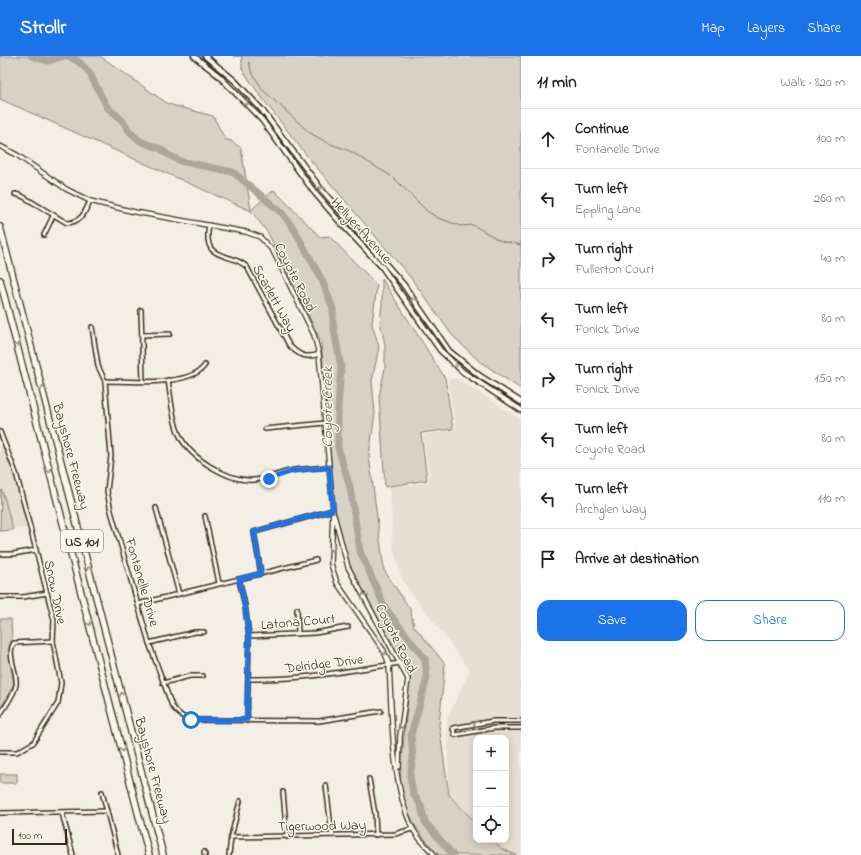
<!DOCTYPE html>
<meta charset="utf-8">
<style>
:root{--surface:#fff;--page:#f6f6f6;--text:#222;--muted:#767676;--line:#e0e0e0;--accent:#1a73e8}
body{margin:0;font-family:"Indie Flower",sans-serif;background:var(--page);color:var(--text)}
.controls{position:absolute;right:12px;bottom:12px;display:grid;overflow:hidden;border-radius:8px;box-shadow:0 2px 10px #0003}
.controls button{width:36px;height:36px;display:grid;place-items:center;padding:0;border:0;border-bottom:1px solid var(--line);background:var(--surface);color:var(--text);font:20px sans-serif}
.scale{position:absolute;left:12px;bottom:10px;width:55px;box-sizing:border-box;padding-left:4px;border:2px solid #3b2a1e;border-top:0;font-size:11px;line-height:14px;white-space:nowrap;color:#3b2a1e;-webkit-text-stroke:3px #fbf7ec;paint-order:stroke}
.stop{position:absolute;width:12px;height:12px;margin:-9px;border:3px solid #1a73e8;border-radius:50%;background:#fff}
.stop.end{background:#1a73e8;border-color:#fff;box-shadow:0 1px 4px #0008}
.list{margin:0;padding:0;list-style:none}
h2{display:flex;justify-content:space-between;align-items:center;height:52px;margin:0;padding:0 16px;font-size:17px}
h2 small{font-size:13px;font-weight:400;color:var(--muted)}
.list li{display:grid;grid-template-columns:26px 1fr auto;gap:12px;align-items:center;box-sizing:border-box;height:60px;padding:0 16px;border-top:1px solid var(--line)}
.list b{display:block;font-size:15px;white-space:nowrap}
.list p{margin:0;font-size:13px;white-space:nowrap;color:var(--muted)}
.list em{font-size:13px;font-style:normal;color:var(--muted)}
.actions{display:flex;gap:8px;padding:12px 16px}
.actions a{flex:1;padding:9px 0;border:1px solid var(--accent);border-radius:12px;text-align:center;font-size:14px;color:var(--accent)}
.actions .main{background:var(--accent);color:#fff}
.icon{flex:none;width:22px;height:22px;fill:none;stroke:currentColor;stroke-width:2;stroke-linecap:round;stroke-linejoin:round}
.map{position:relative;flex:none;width:521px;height:799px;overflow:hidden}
header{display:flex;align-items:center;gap:24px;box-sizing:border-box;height:56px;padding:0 20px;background:var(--accent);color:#fff}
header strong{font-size:19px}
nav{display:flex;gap:22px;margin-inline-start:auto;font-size:14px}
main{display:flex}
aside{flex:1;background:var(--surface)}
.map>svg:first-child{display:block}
.built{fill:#e5dfd4}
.green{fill:#d8d1c6;stroke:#8a7e72}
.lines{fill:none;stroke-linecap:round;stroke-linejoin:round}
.stream{stroke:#817468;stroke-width:1}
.river{stroke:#afa69a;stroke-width:7}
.minor-casing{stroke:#3b2a1e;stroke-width:6}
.tertiary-casing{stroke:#3b2a1e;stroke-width:6}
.secondary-casing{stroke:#3b2a1e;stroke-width:7}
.motorway-casing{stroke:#3b2a1e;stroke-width:8}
.minor{stroke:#fbf7ec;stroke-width:3}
.tertiary{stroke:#fbf7ec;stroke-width:3.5}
.secondary{stroke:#fbf7ec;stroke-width:4}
.motorway{stroke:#fbf7ec;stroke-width:5.5}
.oneway{stroke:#9b9085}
.route{stroke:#1a73e8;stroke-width:5}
.labels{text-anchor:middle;stroke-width:3;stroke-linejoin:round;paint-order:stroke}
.shield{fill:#fbf7ec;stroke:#75685c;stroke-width:1}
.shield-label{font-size:13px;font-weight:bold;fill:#3b2a1e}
.street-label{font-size:14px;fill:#3b2a1e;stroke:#fbf7ec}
.water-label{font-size:15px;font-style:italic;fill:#645549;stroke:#fbf7ec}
</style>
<header>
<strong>Strollr</strong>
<nav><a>Map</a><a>Layers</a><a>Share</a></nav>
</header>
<main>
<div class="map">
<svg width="521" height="799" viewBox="0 0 521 799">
<rect width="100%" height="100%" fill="#f3efe4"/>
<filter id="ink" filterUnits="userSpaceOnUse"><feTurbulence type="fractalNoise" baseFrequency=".025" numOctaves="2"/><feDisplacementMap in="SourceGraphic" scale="8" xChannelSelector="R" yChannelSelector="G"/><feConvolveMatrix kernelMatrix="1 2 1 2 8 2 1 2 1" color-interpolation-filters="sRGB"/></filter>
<g filter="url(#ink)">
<g class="built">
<path d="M456 322 521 363V799H516L501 793 493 784H506V682H476V766L449 738 447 663 470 614 402 524 393 491 390 431 430 426 423 379 456 374 448 324Z"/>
<path d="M0 384 14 421 27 472 0 475Z"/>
</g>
<g class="green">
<path d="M0 0H100L168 48 213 60 225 83 231 85 241 92 251 154 274 134 320 181 329 180 377 229 372 268 379 291 372 325 375 357 369 400 384 514 410 553 414 570 445 608 439 669 449 739 476 767V784H493L502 793 516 799H437L414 768 406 750 400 723 410 621 350 511 335 453 321 285 268 177 251 155 0 43Z"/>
<path d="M233 0H521V333L479 305 452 279 411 222 307 100 259 38 242 13V0Z"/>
<path d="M382 223 445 322 453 373 421 377 427 424 385 431 379 341 385 312V288L380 266 382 248Z"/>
<path d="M1 434 3 437 13 474 0 475Z"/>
<path d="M0 563H11L12 583 9 591 14 628 0 653Z"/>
<rect x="0" y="718" width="17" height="9"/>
</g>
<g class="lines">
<g class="stream">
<path d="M249 6 251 15 263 34 310 77 328 87 350 95 391 120"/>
<path d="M394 122 427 155 438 162 461 170 473 169 501 185 511 187"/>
<path d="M513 187 521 189"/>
</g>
<g class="river">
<path d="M31 0 48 5 64 0"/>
<path d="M68 0 79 6 89 16 107 51 122 64 130 76 140 85 161 93 167 98 180 105 233 116 282 157 294 173 322 224 333 253V268L341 311 338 351V392L350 431 360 495 385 552 425 603 427 622 411 679 413 702 410 720 413 737 421 750 425 766 453 799"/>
</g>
<g class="minor-casing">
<g id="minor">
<path d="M15 138 22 140 67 167C81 166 85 157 90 145"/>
<path d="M209 169C202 208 229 194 247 211L289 289C298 299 306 303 319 298"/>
<path d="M44 179 53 160"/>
<path d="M141 254 143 325"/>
<path d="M92 271 98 310 105 325 111 400 107 435 111 455 149 587 172 650C177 657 182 662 191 664L319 665 381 655"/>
<path d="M143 279 170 278"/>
<path d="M168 324C171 342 172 362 179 378 189 402 229 426 254 424 267 423 277 418 290 415 302 412 316 412 329 411"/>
<path d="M105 325C129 325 191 331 205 309"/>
<path d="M265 373 325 367"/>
<path d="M0 376 16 417 54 564 53 585 61 627 58 647 33 687 17 696H0"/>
<path d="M156 452 179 538"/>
<path d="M205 460 219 527"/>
<path d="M0 498H13L36 494"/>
<path d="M261 518 254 476 333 454"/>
<path d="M239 523 245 550 249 580 247 665"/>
<path d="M0 541H23L47 537"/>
<path d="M138 548 316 504"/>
<path d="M297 553 298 578"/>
<path d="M249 580 315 577 348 571"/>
<path d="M149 587 195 576H204"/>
<path d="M250 623C303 624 348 615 400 607"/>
<path d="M163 627 190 620H203"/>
<path d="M0 659C5 650 14 640 16 629 18 616 6 598 14 587L53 585"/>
<path d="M521 665H493L453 672 455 679 494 672H521"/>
<path d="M369 723 375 758 376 779"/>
<path d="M326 729 332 779"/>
<path d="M102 736 118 799"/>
<path d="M283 736 287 781"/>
<path d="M0 757 107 755"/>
<path d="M62 757 73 799"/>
<path d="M231 781 395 778 412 773"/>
<path d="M204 796 205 799"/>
<path d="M229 799 231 781 240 745"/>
</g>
</g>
<g class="tertiary-casing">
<g id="tertiary">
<path d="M0 90 17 99 66 133 90 145 135 156 246 176 260 181 273 195 314 279 319 298 333 454 331 508 337 527 384 595 389 608C392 657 391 728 412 771 417 782 427 791 435 799"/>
<path d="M334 459 348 511 408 623 400 680 399 711"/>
</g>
</g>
<g class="secondary-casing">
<g id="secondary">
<path d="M194 0 219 20 262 64 314 136 339 165 382 211 440 294 463 316 521 354"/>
<path d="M205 0 235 25 262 54 321 133 403 228 449 295 480 320 521 346"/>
</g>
</g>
<g class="motorway-casing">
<g id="motorway">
<path d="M0 171 163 799"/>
<path d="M0 224 149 799"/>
</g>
</g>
<use href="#minor" class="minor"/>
<use href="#tertiary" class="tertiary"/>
<use href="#secondary" class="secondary"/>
<use href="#motorway" class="motorway"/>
</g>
<defs><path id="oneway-chevron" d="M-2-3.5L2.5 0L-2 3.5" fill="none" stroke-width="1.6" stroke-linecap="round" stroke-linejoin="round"/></defs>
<g class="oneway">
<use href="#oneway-chevron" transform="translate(246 47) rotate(46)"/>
<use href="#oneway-chevron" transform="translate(321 133) rotate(-129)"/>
<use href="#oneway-chevron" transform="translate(413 244) rotate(-124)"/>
<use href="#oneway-chevron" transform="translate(17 288) rotate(75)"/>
<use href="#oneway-chevron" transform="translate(455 309) rotate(42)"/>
<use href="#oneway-chevron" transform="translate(43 333) rotate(-105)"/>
<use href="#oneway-chevron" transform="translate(49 414) rotate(75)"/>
<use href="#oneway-chevron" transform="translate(332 493) rotate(92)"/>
<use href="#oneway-chevron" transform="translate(89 513) rotate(-105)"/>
<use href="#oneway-chevron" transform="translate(364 540) rotate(-119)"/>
<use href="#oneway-chevron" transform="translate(89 567) rotate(75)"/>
<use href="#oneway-chevron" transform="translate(384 596) rotate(66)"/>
<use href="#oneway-chevron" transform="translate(122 639) rotate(-105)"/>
<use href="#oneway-chevron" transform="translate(476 668) rotate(171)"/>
<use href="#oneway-chevron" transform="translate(401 673) rotate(-83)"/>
<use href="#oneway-chevron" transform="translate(122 693) rotate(75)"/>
</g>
</g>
<g class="lines" filter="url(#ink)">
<path class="route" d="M191 664H247L249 580 245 550 239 523 261 518 254 476 333 454 329 411 292 415 269 423"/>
</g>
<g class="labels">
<rect class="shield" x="61" y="474" width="42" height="22" rx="3"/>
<g class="shield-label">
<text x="82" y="490">US 101</text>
</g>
<g class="street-label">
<text transform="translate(362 174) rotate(48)" y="5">Hellyer Avenue</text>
<text transform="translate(296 221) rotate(63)" y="5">Coyote Road</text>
<text transform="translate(275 242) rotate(61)" y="5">Scarlett Way</text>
<text transform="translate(72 400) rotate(75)" y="5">Bayshore Freeway</text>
<text transform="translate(143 526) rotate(74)" y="5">Fontanelle Drive</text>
<text transform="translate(56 536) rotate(78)" y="5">Snow Drive</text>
<text transform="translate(298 565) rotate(-5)" y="5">Latona Court</text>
<text transform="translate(397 582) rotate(63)" y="5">Coyote Road</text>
<text transform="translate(324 607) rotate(-7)" y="5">Delridge Drive</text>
<text transform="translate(154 714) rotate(75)" y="5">Bayshore Freeway</text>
<text transform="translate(322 769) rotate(-1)" y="5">Tigerwood Way</text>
</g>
<g class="water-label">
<text transform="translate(327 351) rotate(-90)" y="5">Coyote Creek</text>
</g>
</g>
</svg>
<div class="controls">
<button>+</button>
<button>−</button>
<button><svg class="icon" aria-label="locate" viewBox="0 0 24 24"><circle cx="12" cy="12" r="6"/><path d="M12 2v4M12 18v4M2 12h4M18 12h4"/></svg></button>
</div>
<div class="scale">100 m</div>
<div class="stop" style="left:191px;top:664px"></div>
<div class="stop end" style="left:269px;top:423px"></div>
</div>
<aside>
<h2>11 min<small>Walk · 820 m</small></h2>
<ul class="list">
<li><svg class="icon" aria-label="ahead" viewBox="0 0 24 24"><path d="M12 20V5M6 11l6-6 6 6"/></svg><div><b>Continue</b><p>Fontanelle Drive</p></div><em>100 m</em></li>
<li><svg class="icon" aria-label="left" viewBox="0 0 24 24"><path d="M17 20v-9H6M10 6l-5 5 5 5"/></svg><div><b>Turn left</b><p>Eppling Lane</p></div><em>260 m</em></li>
<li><svg class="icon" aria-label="right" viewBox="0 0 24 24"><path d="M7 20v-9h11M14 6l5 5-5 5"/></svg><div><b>Turn right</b><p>Fullerton Court</p></div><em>40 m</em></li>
<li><svg class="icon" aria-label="left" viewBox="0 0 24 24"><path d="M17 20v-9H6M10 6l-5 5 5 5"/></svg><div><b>Turn left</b><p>Fonick Drive</p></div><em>80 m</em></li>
<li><svg class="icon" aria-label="right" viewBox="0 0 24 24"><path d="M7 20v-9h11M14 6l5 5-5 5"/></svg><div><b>Turn right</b><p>Fonick Drive</p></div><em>150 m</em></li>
<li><svg class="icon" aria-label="left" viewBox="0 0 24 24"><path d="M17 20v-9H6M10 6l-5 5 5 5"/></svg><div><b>Turn left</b><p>Coyote Road</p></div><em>80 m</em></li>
<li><svg class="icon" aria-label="left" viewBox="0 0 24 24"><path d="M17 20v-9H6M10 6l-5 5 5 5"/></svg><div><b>Turn left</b><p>Archglen Way</p></div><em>110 m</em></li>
<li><svg class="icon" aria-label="arrive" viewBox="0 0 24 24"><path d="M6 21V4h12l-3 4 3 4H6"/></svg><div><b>Arrive at destination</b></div></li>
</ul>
<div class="actions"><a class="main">Save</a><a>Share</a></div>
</aside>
</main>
